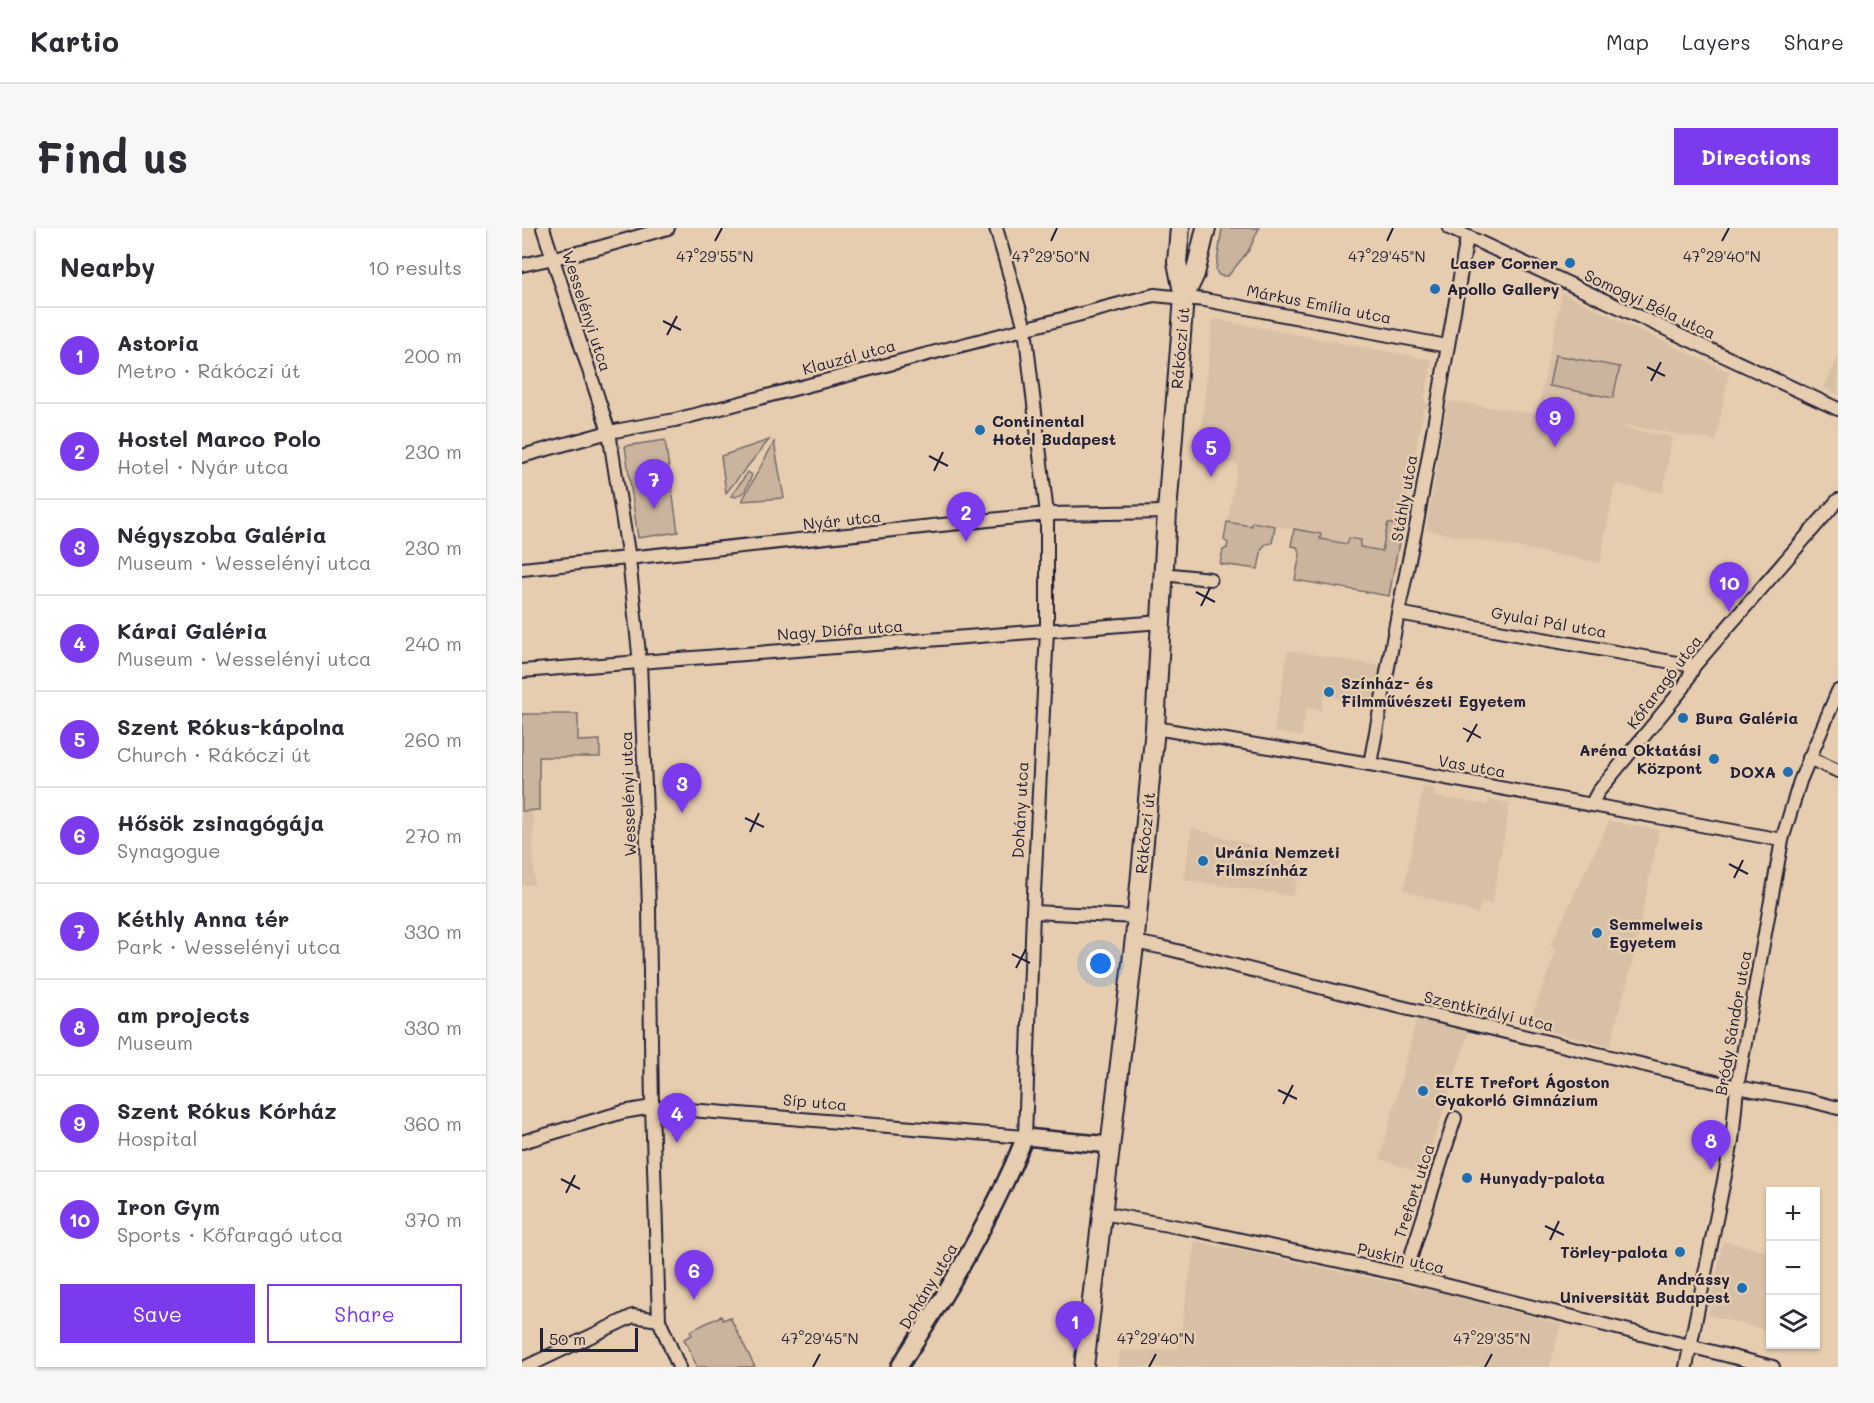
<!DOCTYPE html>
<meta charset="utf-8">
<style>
:root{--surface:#fff;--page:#f7f7f7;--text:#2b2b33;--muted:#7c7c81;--line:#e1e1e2;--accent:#7c3aed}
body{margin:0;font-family:Mali,sans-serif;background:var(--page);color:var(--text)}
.controls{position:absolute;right:18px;bottom:18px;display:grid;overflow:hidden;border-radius:0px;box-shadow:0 2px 4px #0004}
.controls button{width:54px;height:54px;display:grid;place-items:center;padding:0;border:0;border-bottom:2px solid var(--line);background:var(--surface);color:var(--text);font:30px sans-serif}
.scale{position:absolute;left:18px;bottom:15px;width:98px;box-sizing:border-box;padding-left:6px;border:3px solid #22223b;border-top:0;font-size:16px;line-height:21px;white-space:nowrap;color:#22223b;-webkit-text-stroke:4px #e7cdaf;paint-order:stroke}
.you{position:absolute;left:579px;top:736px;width:21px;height:21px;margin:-15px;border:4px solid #fff;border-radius:50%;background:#1a73e8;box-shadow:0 0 0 9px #1a73e833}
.badge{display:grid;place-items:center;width:39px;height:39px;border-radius:50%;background:var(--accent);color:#fff;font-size:20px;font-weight:700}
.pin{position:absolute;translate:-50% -50px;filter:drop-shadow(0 2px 3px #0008)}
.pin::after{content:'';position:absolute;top:32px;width:21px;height:18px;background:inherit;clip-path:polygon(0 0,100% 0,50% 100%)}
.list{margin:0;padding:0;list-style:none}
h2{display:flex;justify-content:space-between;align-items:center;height:78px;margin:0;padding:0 24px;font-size:26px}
h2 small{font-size:20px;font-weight:400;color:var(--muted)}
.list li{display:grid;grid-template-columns:39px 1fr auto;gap:18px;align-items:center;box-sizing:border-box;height:96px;padding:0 24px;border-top:2px solid var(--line)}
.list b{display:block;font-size:22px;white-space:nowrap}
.list p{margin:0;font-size:20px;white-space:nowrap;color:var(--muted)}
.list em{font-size:20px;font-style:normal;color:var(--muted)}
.actions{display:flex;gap:12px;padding:18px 24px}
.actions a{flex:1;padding:14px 0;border:2px solid var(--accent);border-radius:0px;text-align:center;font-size:21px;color:var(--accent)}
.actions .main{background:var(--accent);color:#fff}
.icon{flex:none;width:33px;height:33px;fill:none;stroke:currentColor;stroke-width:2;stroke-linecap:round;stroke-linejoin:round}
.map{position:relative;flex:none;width:1316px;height:1139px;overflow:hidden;border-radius:0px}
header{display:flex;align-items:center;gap:36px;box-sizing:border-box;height:84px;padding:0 30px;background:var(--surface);border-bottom:2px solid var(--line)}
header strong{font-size:28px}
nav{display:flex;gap:33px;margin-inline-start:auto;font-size:21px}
.intro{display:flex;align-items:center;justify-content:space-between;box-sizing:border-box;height:144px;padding:0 36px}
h1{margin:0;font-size:42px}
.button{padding:15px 27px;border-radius:0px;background:var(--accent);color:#fff;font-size:21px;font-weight:700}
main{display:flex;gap:36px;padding:0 36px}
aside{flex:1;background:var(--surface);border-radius:0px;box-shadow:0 2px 4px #0004}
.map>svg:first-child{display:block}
.built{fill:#d8c0a6}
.green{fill:#cab49e;stroke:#766b6c;stroke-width:1.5}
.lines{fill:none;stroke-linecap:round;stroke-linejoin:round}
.minor-casing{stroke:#22223b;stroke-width:16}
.tertiary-casing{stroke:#22223b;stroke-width:20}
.primary-casing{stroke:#22223b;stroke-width:22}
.minor{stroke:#e7cdaf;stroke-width:12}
.tertiary{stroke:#e7cdaf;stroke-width:15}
.primary{stroke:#e7cdaf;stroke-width:18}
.ticks{fill:none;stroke:#22223b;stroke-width:2}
.poi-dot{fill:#1f6fb2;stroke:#e7cdaf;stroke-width:2}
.labels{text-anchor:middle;stroke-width:5;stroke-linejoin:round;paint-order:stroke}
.poi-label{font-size:16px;font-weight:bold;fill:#22223b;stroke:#e7cdaf;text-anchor:start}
.street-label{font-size:16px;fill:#22223b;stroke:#e7cdaf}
.ticks-label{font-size:15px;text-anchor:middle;fill:#22223b;stroke:#e7cdaf;stroke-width:5;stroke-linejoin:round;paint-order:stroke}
</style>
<header>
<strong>Kartio</strong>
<nav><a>Map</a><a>Layers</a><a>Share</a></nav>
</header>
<div class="intro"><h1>Find us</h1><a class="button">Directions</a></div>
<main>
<aside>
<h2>Nearby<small>10 results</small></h2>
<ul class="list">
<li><span class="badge">1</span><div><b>Astoria</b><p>Metro · Rákóczi út</p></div><em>200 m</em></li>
<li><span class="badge">2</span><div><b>Hostel Marco Polo</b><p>Hotel · Nyár utca</p></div><em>230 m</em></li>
<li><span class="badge">3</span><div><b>Négyszoba Galéria</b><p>Museum · Wesselényi utca</p></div><em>230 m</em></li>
<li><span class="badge">4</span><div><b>Kárai Galéria</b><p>Museum · Wesselényi utca</p></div><em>240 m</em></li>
<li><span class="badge">5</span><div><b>Szent Rókus-kápolna</b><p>Church · Rákóczi út</p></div><em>260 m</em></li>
<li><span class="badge">6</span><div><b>Hősök zsinagógája</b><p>Synagogue</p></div><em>270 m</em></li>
<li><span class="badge">7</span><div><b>Kéthly Anna tér</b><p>Park · Wesselényi utca</p></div><em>330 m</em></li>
<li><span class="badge">8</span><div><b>am projects</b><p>Museum</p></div><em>330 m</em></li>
<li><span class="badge">9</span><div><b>Szent Rókus Kórház</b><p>Hospital</p></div><em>360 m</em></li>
<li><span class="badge">10</span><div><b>Iron Gym</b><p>Sports · Kőfaragó utca</p></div><em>370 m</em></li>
</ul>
<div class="actions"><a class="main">Save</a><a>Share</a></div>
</aside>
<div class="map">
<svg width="1316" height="1139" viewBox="0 0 1316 1139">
<rect width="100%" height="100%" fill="#e7cdaf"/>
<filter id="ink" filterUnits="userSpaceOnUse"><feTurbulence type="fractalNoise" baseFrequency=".0167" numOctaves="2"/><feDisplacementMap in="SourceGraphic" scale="12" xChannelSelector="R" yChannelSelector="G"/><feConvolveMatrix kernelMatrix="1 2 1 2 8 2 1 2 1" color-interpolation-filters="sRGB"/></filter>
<g filter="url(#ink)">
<g class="built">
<path d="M1040 65 1207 144 1194 213 1103 197 1102 200 1150 209 1141 265 1093 256 1078 335 904 302 924 184 902 180 880 298 866 295 861 323 837 319 838 312 827 310 825 316 798 311 799 306 730 294 729 298 705 294 716 237 676 228 691 91 910 132 902 175 925 179 926 173 1015 186Z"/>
<path d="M1316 128V167L1302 160Z"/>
<path d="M766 422 859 438 853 476 802 468 799 482 784 480 779 509 752 504Z"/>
<path d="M901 559 913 561 912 568 965 577 967 571 988 575 970 676 959 674 956 686 882 662Z"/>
<path d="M0 583H11L12 657H0Z"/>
<path d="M1087 593 1137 602 1112 728 1088 818 1006 798 1035 720 1028 718Z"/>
<path d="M670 600 780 632 771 668 662 652Z"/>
<path d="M895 790 947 803 901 946 858 931Z"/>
<path d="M673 1013 921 1065 1039 1096 1028 1139H596L598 1123 656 1121Z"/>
<path d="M1201 1013 1248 1024V1103L1186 1087Z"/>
</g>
<g class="green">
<path d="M700 0H737L727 22 706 48H699L696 46 694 42Z"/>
<path d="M1033 127 1098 139 1091 170 1027 158Z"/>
<path d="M143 212 156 304 116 310 103 218Z"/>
<path d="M247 212 204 265 199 228Z"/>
<path d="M252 214 262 270 220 273Z"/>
<path d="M226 244 230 247 223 263 214 269 209 268Z"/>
<path d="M705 294 729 298 730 294 753 298 750 315 744 316 740 320 736 341 698 336 701 322 705 320 706 315 702 312Z"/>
<path d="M866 295 880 298 867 368 773 352 778 326 775 319 769 318 772 301 799 306 798 311 825 316 827 310 839 312 838 319 860 323Z"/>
<path d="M0 486H56V513L78 512V529H17V582L0 583Z"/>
<path d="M199 1088 201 1092 208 1089 233 1139H175L162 1111 170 1107 168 1103Z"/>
</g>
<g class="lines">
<g class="minor-casing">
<g id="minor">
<path d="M21 0 87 204 107 331 118 435 123 558 127 681 130 879 137 1092 157 1139"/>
<path d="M927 0 1316 181"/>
<path d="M0 37 72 21 146 0"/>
<path d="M0 228 87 204 153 192 632 67 683 72 925 118"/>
<path d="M0 341 525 286 645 284"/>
<path d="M641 346 688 351"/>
<path d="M876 385 1172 438"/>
<path d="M0 443 639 394"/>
<path d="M633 500 848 536 1260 612"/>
<path d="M1287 530 1316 543"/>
<path d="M848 536 876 385 896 289 945 9"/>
<path d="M1069 577 1076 564 1162 459 1172 438 1316 272"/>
<path d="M511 684 615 689"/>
<path d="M612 714 643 720 841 770 1215 859 1286 872 1316 880"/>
<path d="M0 914 101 884 130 879 503 909 511 684 525 403V286L503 100 474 0"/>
<path d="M580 985 673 1002 883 1047 1251 1139"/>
<path d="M883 1047 933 890"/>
<path d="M4 1139 111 1088 137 1092"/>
<path d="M1164 1139 1210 913 1215 859 1260 612 1278 553 1316 463"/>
</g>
</g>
<g class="tertiary-casing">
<path id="tertiary" d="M377 1139C425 1065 470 991 503 909L588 917"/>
</g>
<g class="primary-casing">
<g id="primary">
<path d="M662 69 673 46 684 0"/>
<path d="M562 1139 613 709 627 561 633 500 645 284 662 69 655 34 658 0"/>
</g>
</g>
<use href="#minor" class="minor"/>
<use href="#tertiary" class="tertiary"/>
<use href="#primary" class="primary"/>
</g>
</g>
<path class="ticks" d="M193 13 200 0M529 13 535 0M865 13 871 0M1200 13 1207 0M141 93 159 102M145 107 155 88M1125 139 1143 148M1129 153 1139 134M407 228 426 238M412 243 421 224M674 364 693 374M679 378 688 360M941 500 959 510M945 514 955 496M223 590 242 599M228 604 237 585M1207 636 1226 646M1212 650 1221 632M490 726 508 735M494 740 504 721M756 862 775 871M761 876 771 857M39 951 58 961M44 965 53 947M1023 998 1042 1007M1028 1012 1037 993M291 1139 298 1126M627 1139 634 1126M963 1139 970 1126"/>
<g class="poi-dot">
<circle cx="1048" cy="35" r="6"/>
<circle cx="913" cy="61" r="6"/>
<circle cx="458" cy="202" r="6"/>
<circle cx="807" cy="464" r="6"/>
<circle cx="1161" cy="490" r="6"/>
<circle cx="1192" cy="531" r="6"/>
<circle cx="1266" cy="544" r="6"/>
<circle cx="681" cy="633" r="6"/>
<circle cx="1075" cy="705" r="6"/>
<circle cx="901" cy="863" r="6"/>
<circle cx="945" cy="950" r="6"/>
<circle cx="1158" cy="1024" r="6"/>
<circle cx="1220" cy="1060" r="6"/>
</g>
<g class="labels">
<g class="poi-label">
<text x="1036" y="41" text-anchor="end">Laser Corner</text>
<text x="925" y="67">Apollo Gallery</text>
<text x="470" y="199">Continental<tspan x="470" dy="18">Hotel Budapest</tspan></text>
<text x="819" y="461">Színház- és<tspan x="819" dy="18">Filmművészeti Egyetem</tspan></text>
<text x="1173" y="496">Bura Galéria</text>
<text x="1180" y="528" text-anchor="end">Aréna Oktatási<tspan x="1180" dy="18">Központ</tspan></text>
<text x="1254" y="550" text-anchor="end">DOXA</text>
<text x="693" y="630">Uránia Nemzeti<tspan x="693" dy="18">Filmszínház</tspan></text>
<text x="1087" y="702">Semmelweis<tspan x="1087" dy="18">Egyetem</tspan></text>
<text x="913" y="860">ELTE Trefort Ágoston<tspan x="913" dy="18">Gyakorló Gimnázium</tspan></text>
<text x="957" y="956">Hunyady-palota</text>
<text x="1146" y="1030" text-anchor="end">Törley-palota</text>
<text x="1208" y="1057" text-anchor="end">Andrássy<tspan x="1208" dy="18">Universität Budapest</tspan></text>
</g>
<g class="street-label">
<text transform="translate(797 76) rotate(11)" y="6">Márkus Emília utca</text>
<text transform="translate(1128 76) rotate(25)" y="6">Somogyi Béla utca</text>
<text transform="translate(65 83) rotate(72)" y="6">Wesselényi utca</text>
<text transform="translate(658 120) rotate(-85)" y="6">Rákóczi út</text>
<text transform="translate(327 129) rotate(-15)" y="6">Klauzál utca</text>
<text transform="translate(882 270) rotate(-80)" y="6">Stáhly utca</text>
<text transform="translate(320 292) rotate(-6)" y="6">Nyár utca</text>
<text transform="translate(1027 394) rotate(10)" y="6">Gyulai Pál utca</text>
<text transform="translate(318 402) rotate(-4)" y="6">Nagy Diófa utca</text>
<text transform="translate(1142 454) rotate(-53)" y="6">Kőfaragó utca</text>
<text transform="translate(950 538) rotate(10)" y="6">Vas utca</text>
<text transform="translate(106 566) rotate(-92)" y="6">Wesselényi utca</text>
<text transform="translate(498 582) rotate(-87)" y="6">Dohány utca</text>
<text transform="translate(623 605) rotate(-84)" y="6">Rákóczi út</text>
<text transform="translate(967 783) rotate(13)" y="6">Szentkirályi utca</text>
<text transform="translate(1211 795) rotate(-80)" y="6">Bródy Sándor utca</text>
<text transform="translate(293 874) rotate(5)" y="6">Síp utca</text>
<text transform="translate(892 963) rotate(-72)" y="6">Trefort utca</text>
<text transform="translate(879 1030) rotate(13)" y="6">Puskin utca</text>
<text transform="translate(406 1058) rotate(-59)" y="6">Dohány utca</text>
</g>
</g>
<g class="ticks-label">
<text x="193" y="34">47°29'55"N</text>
<text x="529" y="34">47°29'50"N</text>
<text x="865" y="34">47°29'45"N</text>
<text x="1200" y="34">47°29'40"N</text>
<text x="298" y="1116">47°29'45"N</text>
<text x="634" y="1116">47°29'40"N</text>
<text x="970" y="1116">47°29'35"N</text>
</g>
</svg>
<div class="controls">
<button>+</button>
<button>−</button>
<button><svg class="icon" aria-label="layers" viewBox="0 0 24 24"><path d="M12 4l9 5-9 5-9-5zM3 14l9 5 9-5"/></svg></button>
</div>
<div class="scale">50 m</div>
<div class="you"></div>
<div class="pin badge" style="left:553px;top:1123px">1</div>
<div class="pin badge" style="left:444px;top:314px">2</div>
<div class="pin badge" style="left:160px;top:585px">3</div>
<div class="pin badge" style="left:155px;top:915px">4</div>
<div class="pin badge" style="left:689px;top:249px">5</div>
<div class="pin badge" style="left:172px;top:1072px">6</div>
<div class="pin badge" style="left:132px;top:281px">7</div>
<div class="pin badge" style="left:1189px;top:942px">8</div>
<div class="pin badge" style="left:1033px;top:219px">9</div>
<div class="pin badge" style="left:1207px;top:384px">10</div>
</div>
</main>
